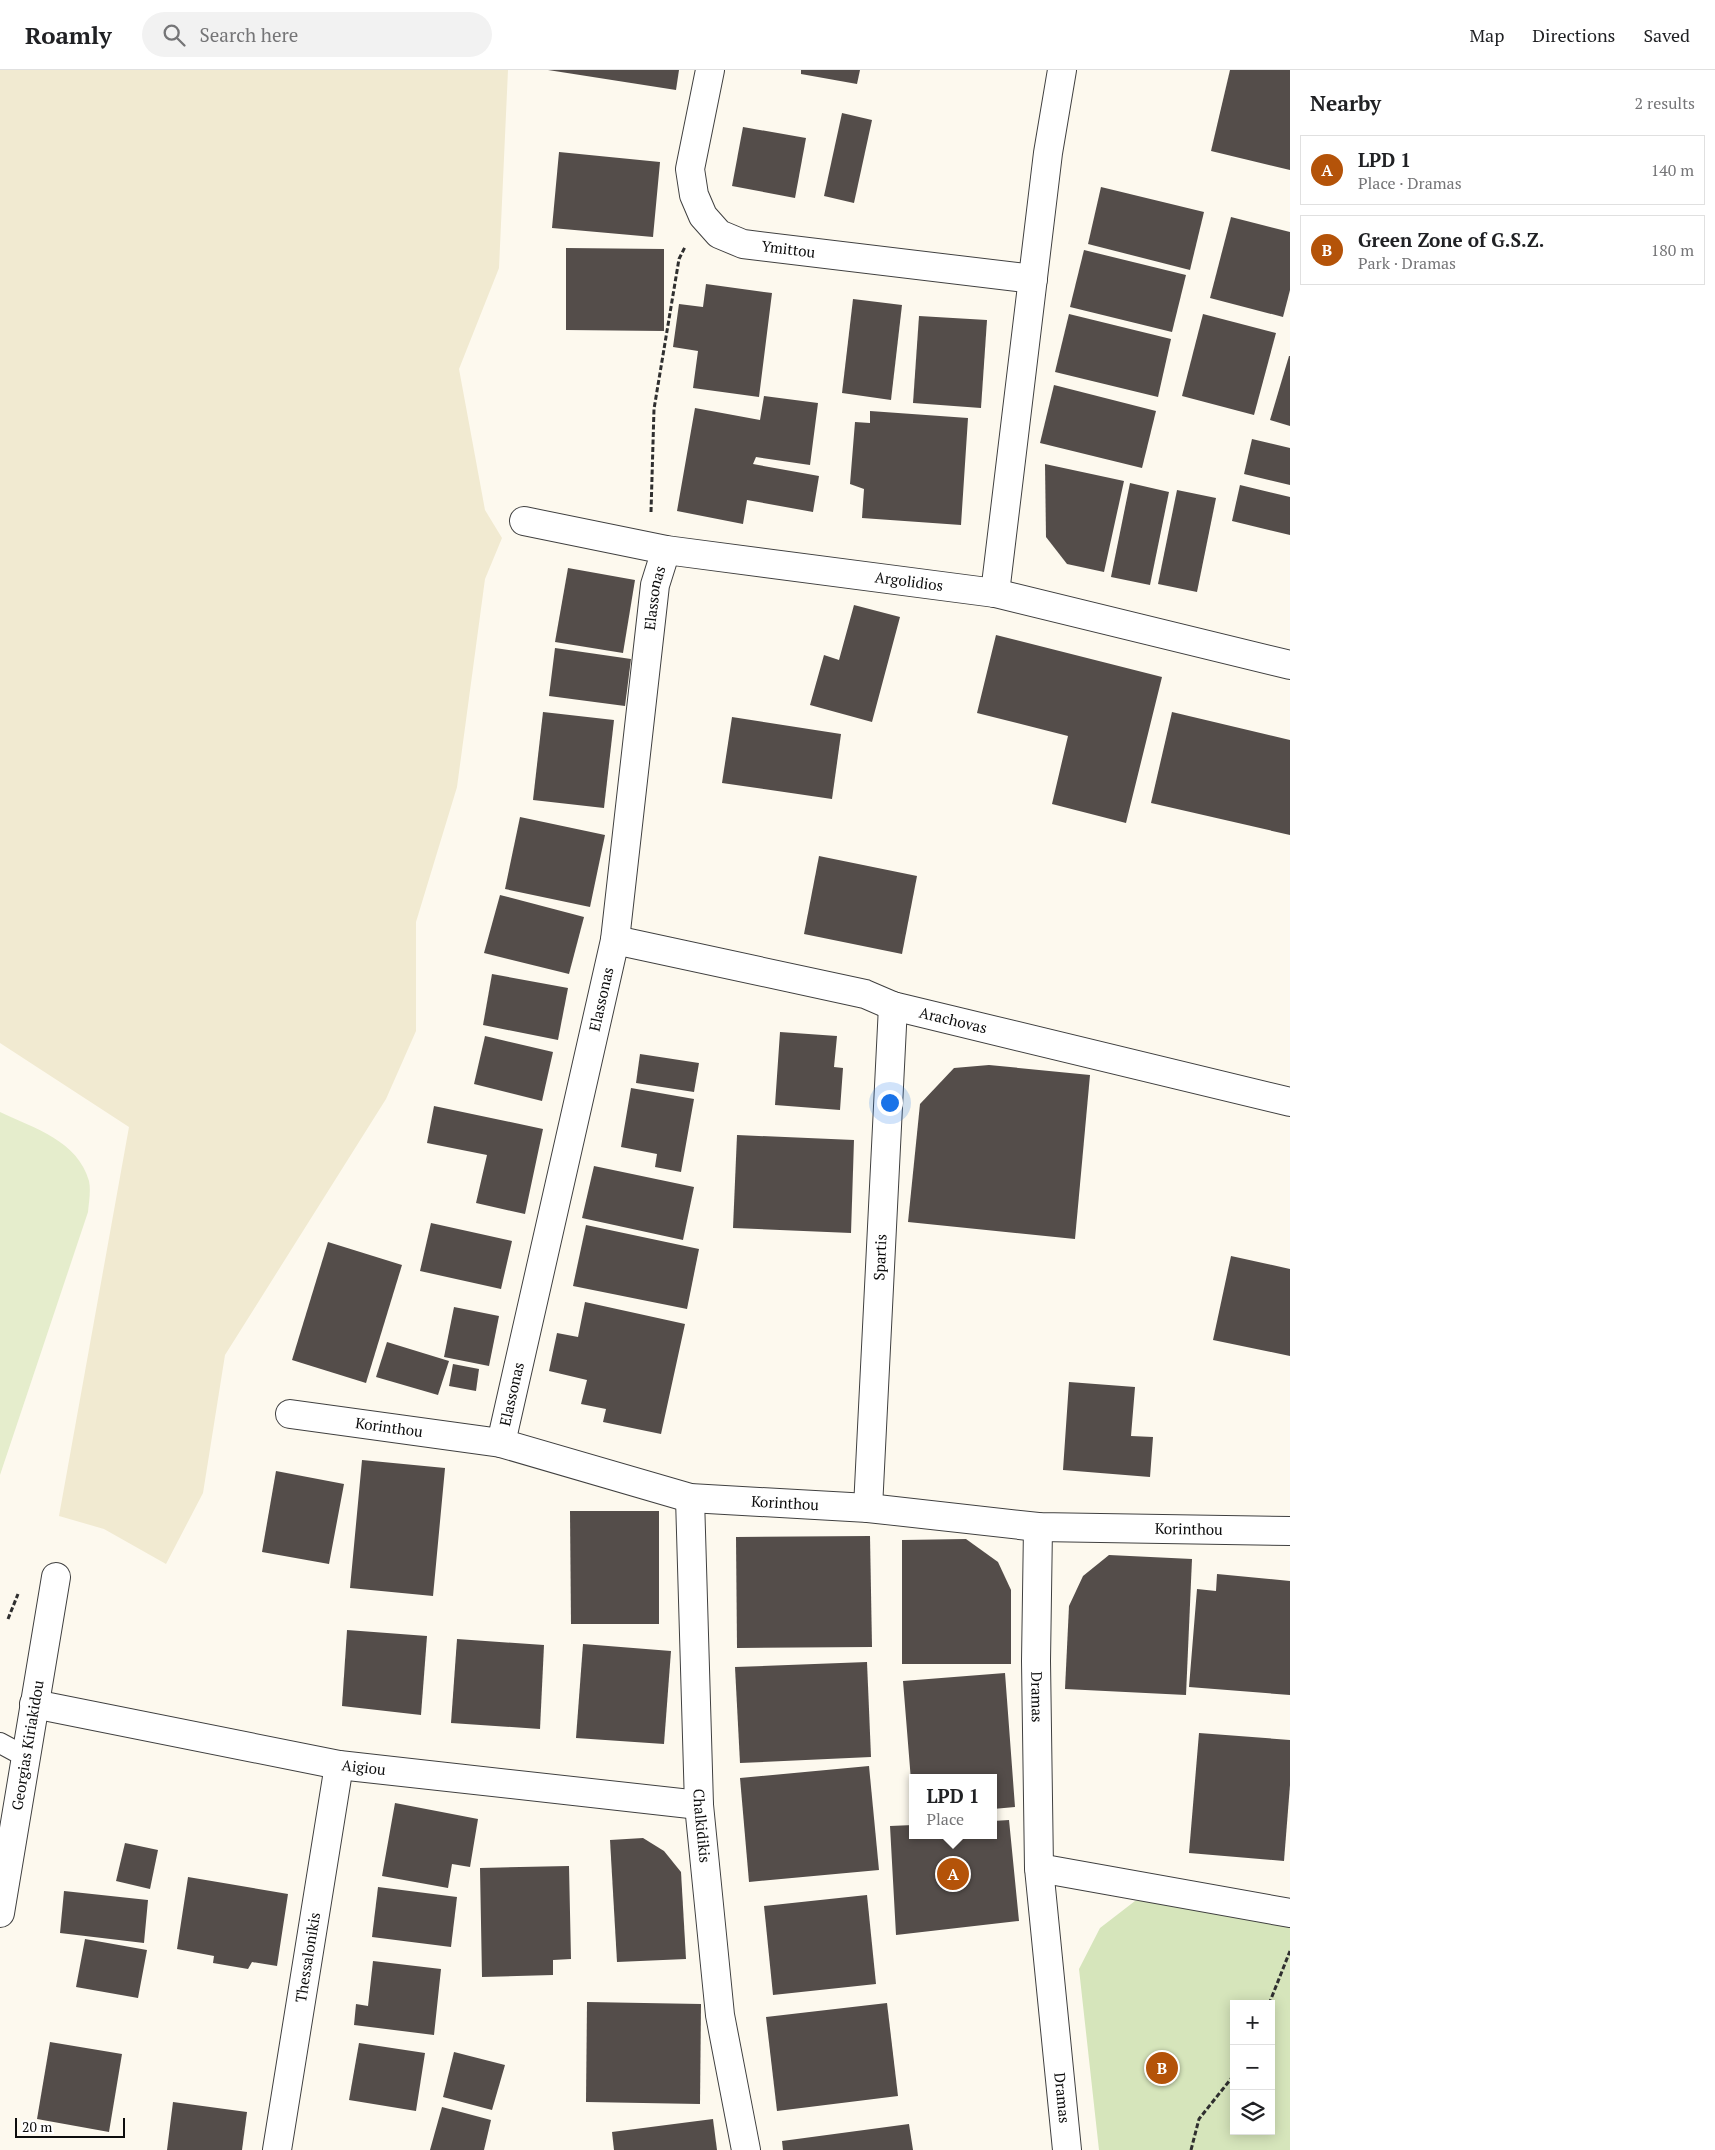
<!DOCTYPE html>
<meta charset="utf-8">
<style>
:root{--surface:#fff;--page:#f2f2f2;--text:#202124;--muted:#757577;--line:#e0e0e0;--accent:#b45309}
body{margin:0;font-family:"PT Serif",serif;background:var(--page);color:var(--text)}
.controls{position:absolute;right:15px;bottom:15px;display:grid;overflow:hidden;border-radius:0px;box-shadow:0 2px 12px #0003}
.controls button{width:45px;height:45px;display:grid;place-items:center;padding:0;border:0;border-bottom:1px solid var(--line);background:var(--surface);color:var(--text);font:25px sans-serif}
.scale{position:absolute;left:15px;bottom:12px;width:110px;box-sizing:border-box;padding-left:5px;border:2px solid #0d0d0d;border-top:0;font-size:14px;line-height:18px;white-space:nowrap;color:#0d0d0d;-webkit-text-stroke:4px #fff;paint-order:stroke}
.you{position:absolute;left:889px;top:1032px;width:18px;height:18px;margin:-12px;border:4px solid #fff;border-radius:50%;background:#1a73e8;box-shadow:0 0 0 8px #1a73e833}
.badge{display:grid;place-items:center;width:32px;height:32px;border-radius:50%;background:var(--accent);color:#fff;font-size:16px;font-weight:700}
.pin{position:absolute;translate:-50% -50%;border:2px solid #fff;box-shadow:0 1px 5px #0006}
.popup{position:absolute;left:909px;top:1704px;width:88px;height:65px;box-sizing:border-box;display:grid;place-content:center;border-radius:0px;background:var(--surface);filter:drop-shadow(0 1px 4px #0005);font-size:16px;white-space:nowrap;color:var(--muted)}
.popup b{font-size:19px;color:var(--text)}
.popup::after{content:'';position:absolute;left:50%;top:100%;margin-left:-10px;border:10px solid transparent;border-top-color:var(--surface)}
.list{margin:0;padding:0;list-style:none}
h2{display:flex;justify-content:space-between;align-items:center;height:65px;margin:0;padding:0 20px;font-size:21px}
h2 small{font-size:16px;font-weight:400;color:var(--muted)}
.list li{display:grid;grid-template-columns:32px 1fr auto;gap:15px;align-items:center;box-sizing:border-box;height:70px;margin:0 10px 10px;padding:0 10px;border:1px solid var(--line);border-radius:0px}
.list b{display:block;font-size:19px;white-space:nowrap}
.list p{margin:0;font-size:16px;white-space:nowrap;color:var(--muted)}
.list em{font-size:16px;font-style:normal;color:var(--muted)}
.icon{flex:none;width:28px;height:28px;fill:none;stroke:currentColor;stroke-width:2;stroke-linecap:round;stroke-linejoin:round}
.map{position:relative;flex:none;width:1290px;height:2080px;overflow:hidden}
header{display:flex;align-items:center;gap:30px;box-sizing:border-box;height:70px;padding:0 25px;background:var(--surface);border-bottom:1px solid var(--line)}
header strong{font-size:24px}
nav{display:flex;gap:28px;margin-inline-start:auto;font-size:18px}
.search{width:350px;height:45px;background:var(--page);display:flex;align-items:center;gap:12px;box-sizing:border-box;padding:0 18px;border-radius:28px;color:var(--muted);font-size:19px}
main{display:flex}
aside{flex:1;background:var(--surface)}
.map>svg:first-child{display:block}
.farmland{fill:#f1ead1}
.green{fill:#d6e5bb;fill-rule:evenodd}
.pitch{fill:#e5edcc}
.building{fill:#544d4a}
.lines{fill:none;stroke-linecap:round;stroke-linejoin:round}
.lane-casing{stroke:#404040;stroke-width:22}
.street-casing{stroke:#404040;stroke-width:30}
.path{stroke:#2f2f2f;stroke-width:3;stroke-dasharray:5 2.5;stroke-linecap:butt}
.lane{stroke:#fff;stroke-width:20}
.street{stroke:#fff;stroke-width:28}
.labels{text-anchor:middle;stroke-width:5;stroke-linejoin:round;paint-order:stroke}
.street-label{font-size:15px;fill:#0d0d0d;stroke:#fff}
</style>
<header>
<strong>Roamly</strong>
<div class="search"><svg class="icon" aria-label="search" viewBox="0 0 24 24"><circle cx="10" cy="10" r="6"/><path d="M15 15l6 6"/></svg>Search here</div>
<nav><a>Map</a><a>Directions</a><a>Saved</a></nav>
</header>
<main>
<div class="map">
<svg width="1290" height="2080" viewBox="0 0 1290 2080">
<rect width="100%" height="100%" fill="#fdf9ee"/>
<path class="farmland" d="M0 0H508L499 198 459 299 485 440 502 468 485 509 457 717 416 852V961L386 1029 225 1285 203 1423 166 1494 104 1459 59 1446 129 1057 0 973Z"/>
<path class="green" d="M1189 1829 1290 1853V2080H1099L1079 1899 1100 1858 1135 1831ZM1234 1934H1271V2061H1234Z"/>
<path class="pitch" d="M0 1042C34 1058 78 1071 89 1111 91 1120 89 1132 88 1142L0 1405Z"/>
<g class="building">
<path d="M548 0H679L676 20Z"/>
<path d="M801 0H860L857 14 801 4Z"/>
<path d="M1230 0H1290V100L1211 81Z"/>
<path d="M842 43 872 50 854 133 824 126Z"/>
<path d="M743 57 806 68 795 128 732 116Z"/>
<path d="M559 82 660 92 653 167 552 158Z"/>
<path d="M1101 117 1204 142 1190 200 1088 174Z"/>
<path d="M1231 147 1290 162V220L1283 247 1210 228Z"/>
<path d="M566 178 664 179V261L566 260Z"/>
<path d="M1084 180 1186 205 1172 262 1070 237Z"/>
<path d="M706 214 772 223 759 327 693 318 698 281 673 277 679 234 703 237Z"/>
<path d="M853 229 902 235 891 330 842 323Z"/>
<path d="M1069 244 1171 269 1158 327 1055 302Z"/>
<path d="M1203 244 1276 263 1254 345 1182 326Z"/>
<path d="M919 246 987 250 981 338 913 333Z"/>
<path d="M1289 286H1290V356L1270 350Z"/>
<path d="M1054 315 1156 341 1142 398 1040 373Z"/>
<path d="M764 326 818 333 810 395 756 387 753 394 819 406 813 442 747 430 743 454 677 441 695 338 760 350Z"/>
<path d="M870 341 968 348 961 455 862 448 864 419 850 414 855 352 870 353Z"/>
<path d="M1252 369 1290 378V415L1244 404Z"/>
<path d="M1045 394 1124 411 1104 502 1067 494 1046 467Z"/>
<path d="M1130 413 1169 422 1150 515 1111 507Z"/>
<path d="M1240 415 1290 427V465L1232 451Z"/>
<path d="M1177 420 1216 428 1197 522 1158 514Z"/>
<path d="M568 498 635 510 623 583 555 572Z"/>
<path d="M854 535 900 547 872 652 810 635 824 585 839 590Z"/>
<path d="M996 565 1162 607 1126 753 1052 734 1068 666 977 643Z"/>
<path d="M555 578 631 589 625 636 549 626Z"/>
<path d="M543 642 614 650 604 738 533 730Z"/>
<path d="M1172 642 1290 670V765L1151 733Z"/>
<path d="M732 647 841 664 832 729 722 713Z"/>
<path d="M520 747 605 765 590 837 505 819Z"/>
<path d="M819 786 917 806 902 884 804 864Z"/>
<path d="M500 825 584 847 569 904 484 883Z"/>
<path d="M492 904 568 918 558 970 483 955Z"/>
<path d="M780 962 837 966 834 997 843 998 840 1040 775 1035Z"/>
<path d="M485 966 553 982 542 1031 474 1014Z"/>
<path d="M640 984 699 993 694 1022 636 1013Z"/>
<path d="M989 995 1090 1005 1075 1169 908 1152 920 1034 954 998Z"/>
<path d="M631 1018 694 1029 681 1102 655 1097 657 1084 621 1077Z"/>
<path d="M434 1036 543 1059 525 1144 476 1133 487 1085 427 1073Z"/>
<path d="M737 1065 854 1070 851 1163 733 1158Z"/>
<path d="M594 1096 694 1117 683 1170 582 1148Z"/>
<path d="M431 1153 512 1171 501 1219 420 1201Z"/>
<path d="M586 1155 699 1179 687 1239 573 1216Z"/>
<path d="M328 1172 402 1195 366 1313 292 1290Z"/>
<path d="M1231 1186 1290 1199V1286L1213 1270Z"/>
<path d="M585 1232 685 1254 661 1364 603 1352 606 1339 581 1334 587 1310 549 1301 557 1263 578 1267Z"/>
<path d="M454 1237 499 1246 489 1296 444 1287Z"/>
<path d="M387 1272 449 1291 438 1325 376 1307Z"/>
<path d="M453 1294 479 1299 476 1321 449 1316Z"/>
<path d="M1069 1312 1135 1317 1131 1366 1153 1367 1150 1407 1063 1400Z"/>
<path d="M362 1390 445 1398 433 1526 350 1518Z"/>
<path d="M276 1401 344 1414 329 1494 262 1482Z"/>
<path d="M570 1441H659V1554H571Z"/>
<path d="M870 1466 872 1577 737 1578 736 1467Z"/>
<path d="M966 1469 998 1492 1011 1520V1594H902V1470Z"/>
<path d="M1109 1485 1192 1489 1186 1625 1065 1619 1069 1536 1083 1506Z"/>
<path d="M1217 1504 1290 1511V1625L1189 1617 1197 1519 1216 1521Z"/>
<path d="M347 1560 427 1566 421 1645 342 1636Z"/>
<path d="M457 1569 544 1575 540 1659 451 1653Z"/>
<path d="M583 1574 671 1581 664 1674 576 1668Z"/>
<path d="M867 1592 871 1687 740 1693 735 1597Z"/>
<path d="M1005 1603 1015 1737 993 1739V1708H913L912 1723 903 1611Z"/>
<path d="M1199 1663 1290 1670V1715L1284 1791 1189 1783Z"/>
<path d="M869 1696 879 1800 749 1812 740 1708Z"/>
<path d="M395 1733 478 1749 470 1797 452 1794 448 1818 382 1806Z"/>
<path d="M1009 1750 1019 1851 896 1865 890 1756 913 1755V1765H993V1751Z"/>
<path d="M643 1768 664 1781 681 1802 686 1889 617 1892 610 1770Z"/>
<path d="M125 1773 158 1780 150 1819 116 1811Z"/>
<path d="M569 1796 571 1889 553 1890V1905L482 1907 480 1798Z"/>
<path d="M188 1807 288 1824 277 1896 252 1892 248 1899 213 1893 214 1886 177 1879Z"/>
<path d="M378 1817 457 1827 451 1877 372 1867Z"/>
<path d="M64 1821 148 1830 144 1873 60 1863Z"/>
<path d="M867 1825 876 1914 773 1925 764 1836Z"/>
<path d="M85 1869 147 1880 138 1928 76 1917Z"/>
<path d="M373 1891 441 1899 434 1965 354 1955 356 1934 368 1936Z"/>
<path d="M587 1932 701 1934 700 2034 586 2032Z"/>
<path d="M887 1933 898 2026 777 2041 766 1947Z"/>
<path d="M50 1972 122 1984 109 2062 37 2049Z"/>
<path d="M359 1973 425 1983 416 2041 349 2030Z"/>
<path d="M454 1982 505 1995 492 2040 443 2027Z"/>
<path d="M173 2032 247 2042 242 2080H167Z"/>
<path d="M442 2037 491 2050 484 2080H430Z"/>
<path d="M713 2049 717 2080H614L612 2062Z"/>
<path d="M909 2054 913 2080H783L782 2071Z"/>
</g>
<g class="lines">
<g class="lane-casing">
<path id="lane" d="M0 1673 26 1687"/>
</g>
<g class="street-casing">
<g id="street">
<path id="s1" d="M710 0 690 99 694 125 703 146 719 164 743 174 1033 209"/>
<path id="s2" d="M524 451 666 480 995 523 1290 595"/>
<path d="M995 523 1048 83 1062 0"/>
<path id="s3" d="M615 870 865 924 893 936 1290 1032"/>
<path id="s4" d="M290 1344 501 1373 690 1428 868 1438 1038 1457 1290 1461"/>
<path id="s5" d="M501 1373 615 870 655 515 666 480"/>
<path id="s6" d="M690 1428 699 1735 720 1945 746 2080"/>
<path id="s7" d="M868 1438 893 936"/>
<path id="s8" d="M1038 1457 1036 1591 1039 1798 1067 2080"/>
<path id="s9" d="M34 1634 339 1695 699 1735"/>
<path d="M1039 1798 1290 1843"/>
<path id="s10" d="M0 1843 56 1507"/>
<path id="s11" d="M277 2080 339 1695"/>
</g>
</g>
<g class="path">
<path d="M651 442 654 339 679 189 685 177"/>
<path d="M8 1549 18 1524"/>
<path d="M1269 1934 1290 1881"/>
<path d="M1191 2080 1199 2049 1234 2005"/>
</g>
<use href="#lane" class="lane"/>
<use href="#street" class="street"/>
</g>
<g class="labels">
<g class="street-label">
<text dy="5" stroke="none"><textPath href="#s1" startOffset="246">Ymittou</textPath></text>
<text dy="5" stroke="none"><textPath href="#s2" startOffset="390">Argolidios</textPath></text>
<text dy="5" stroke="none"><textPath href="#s5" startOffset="860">Elassonas</textPath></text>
<text dy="5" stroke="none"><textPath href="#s5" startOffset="455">Elassonas</textPath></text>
<text dy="5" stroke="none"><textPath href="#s3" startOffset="348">Arachovas</textPath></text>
<text dy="5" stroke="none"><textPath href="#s7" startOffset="251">Spartis</textPath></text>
<text dy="5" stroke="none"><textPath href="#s5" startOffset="50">Elassonas</textPath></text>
<text dy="5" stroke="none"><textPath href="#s4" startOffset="100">Korinthou</textPath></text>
<text dy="5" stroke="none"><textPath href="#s4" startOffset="505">Korinthou</textPath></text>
<text dy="5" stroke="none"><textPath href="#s4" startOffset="910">Korinthou</textPath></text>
<text dy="5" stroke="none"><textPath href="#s8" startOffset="170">Dramas</textPath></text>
<text dy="5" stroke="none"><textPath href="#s10" startOffset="170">Georgias Kiriakidou</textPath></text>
<text dy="5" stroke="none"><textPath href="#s9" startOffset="336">Aigiou</textPath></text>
<text dy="5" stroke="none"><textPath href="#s6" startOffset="328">Chalkidikis</textPath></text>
<text dy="5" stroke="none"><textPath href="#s11" startOffset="195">Thessalonikis</textPath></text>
<text dy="5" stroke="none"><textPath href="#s8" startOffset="572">Dramas</textPath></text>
</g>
</g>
</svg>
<div class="controls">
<button>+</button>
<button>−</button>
<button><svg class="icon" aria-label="layers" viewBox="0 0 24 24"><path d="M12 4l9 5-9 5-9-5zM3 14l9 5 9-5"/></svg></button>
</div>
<div class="scale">20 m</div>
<div class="you"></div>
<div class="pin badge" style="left:953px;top:1804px">A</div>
<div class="popup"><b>LPD 1</b>Place</div>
<div class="pin badge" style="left:1162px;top:1998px">B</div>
</div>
<aside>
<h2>Nearby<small>2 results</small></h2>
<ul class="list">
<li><span class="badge">A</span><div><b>LPD 1</b><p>Place · Dramas</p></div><em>140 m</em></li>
<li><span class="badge">B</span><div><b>Green Zone of G.S.Z.</b><p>Park · Dramas</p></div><em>180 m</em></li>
</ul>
</aside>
</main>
